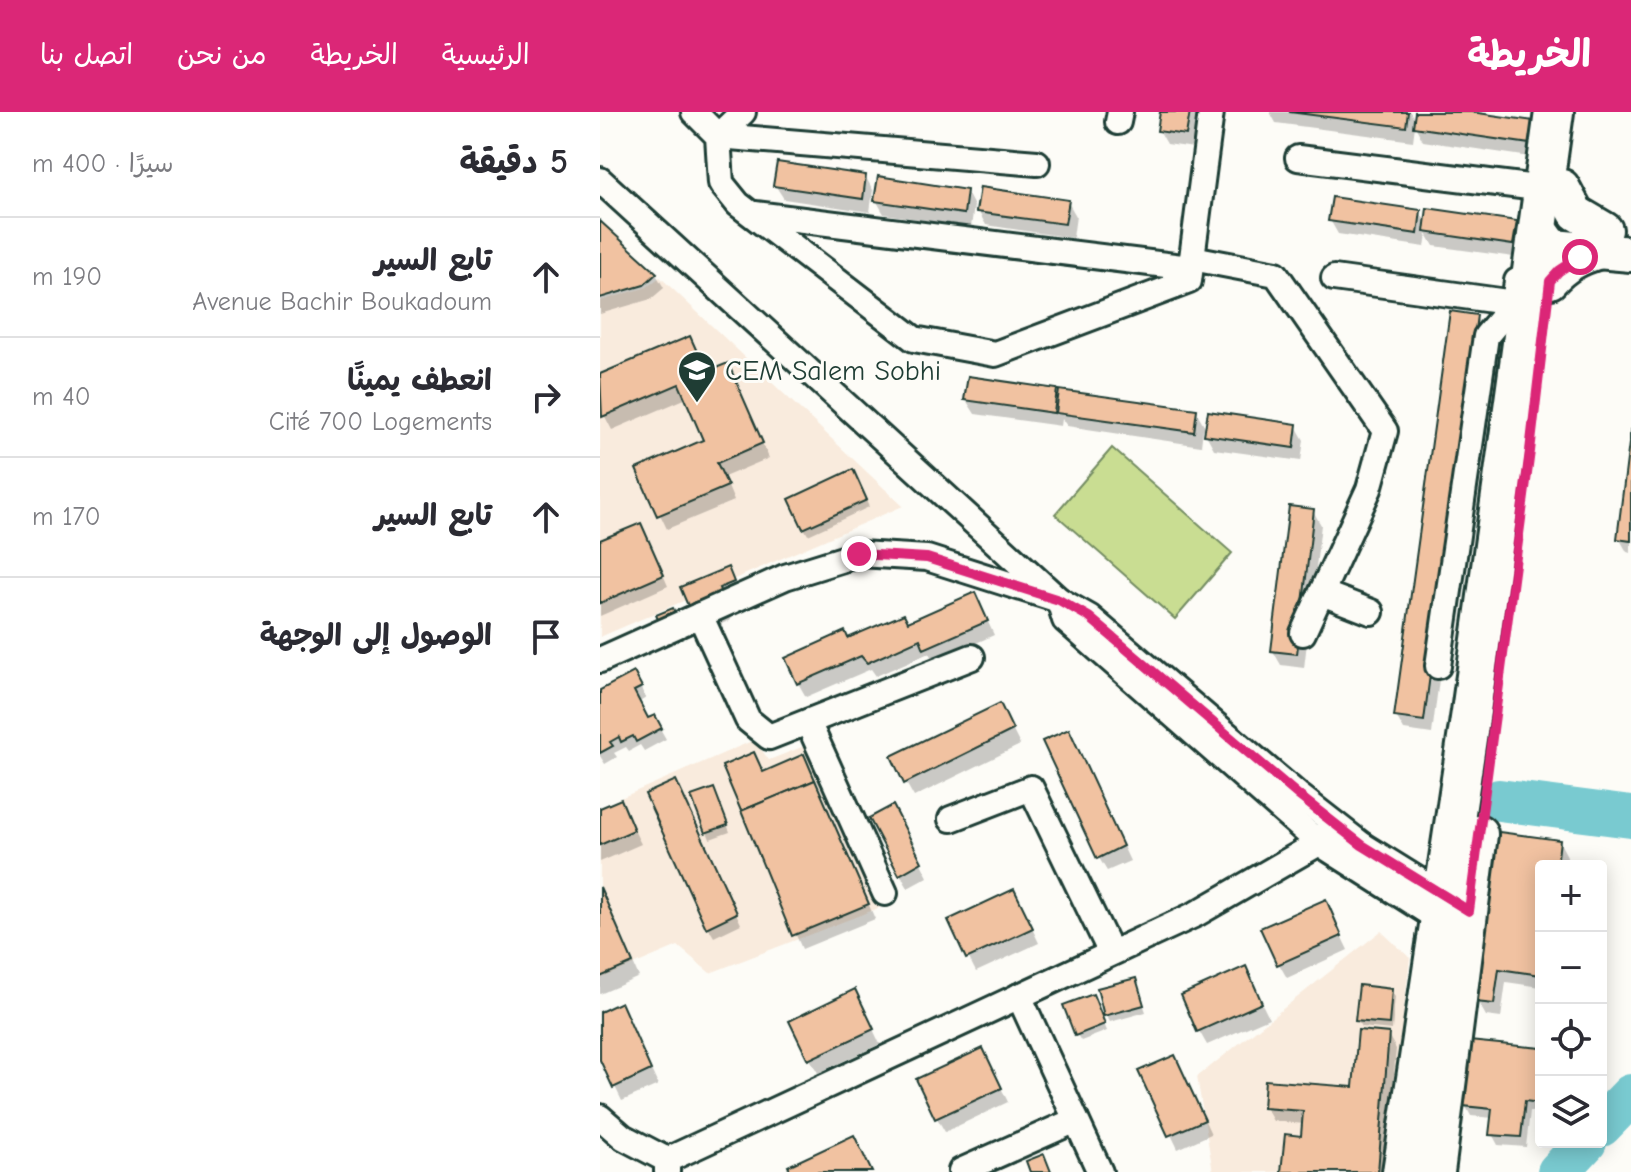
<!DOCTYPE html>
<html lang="ar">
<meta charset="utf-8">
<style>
:root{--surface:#fff;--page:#f2f2f3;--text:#2b2b33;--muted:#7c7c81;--line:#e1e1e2;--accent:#db2777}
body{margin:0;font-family:"Comic Neue","Playpen Sans Arabic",sans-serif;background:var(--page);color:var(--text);direction:rtl}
.controls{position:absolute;right:24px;bottom:24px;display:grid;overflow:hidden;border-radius:8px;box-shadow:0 4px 20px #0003}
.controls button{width:72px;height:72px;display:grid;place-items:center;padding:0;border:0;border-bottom:2px solid var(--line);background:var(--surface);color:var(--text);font:40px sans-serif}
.stop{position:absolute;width:24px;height:24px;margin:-18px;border:6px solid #db2777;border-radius:50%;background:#fff}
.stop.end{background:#db2777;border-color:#fff;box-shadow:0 2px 8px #0008}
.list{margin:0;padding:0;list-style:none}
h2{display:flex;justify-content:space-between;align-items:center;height:104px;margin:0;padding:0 32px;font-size:34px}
h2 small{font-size:26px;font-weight:400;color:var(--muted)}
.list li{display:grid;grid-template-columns:52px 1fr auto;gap:24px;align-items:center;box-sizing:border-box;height:120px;padding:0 32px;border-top:2px solid var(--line)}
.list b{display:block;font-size:30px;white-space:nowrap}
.list p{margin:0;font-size:26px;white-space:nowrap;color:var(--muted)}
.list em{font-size:26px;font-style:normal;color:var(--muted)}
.icon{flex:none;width:44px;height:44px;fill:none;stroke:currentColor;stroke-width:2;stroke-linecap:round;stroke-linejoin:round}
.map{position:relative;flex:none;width:1031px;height:1060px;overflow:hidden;direction:ltr}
header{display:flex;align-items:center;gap:48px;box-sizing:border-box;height:112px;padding:0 40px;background:var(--accent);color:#fff}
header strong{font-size:38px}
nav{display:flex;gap:44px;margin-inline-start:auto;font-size:28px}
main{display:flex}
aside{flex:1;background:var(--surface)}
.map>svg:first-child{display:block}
.built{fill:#f9ebdd}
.green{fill:#c9dd92;stroke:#748d63;stroke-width:2}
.shadow{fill:#0003}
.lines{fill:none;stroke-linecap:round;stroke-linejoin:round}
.river{stroke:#79cad0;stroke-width:42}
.building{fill:#f1c2a1;stroke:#1f3d34;stroke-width:2}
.street-casing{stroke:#1f3d34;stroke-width:30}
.secondary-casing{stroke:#1f3d34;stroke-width:40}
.primary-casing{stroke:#1f3d34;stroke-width:44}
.street{stroke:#fdfcf7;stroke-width:24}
.secondary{stroke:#fdfcf7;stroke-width:34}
.primary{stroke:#fdfcf7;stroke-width:38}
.route{stroke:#db2777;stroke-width:10}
.labels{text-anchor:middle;stroke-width:6;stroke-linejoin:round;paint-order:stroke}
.poi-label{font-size:28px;fill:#1f3d34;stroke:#fdfcf7;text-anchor:start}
</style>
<header>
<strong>الخريطة</strong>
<nav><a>الرئيسية</a><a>الخريطة</a><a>من نحن</a><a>اتصل بنا</a></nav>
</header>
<main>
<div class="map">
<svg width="1031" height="1060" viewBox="0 0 1031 1060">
<rect width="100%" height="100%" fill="#fdfcf7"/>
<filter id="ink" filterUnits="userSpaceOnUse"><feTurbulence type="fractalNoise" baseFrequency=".0125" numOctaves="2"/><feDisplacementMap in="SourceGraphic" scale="16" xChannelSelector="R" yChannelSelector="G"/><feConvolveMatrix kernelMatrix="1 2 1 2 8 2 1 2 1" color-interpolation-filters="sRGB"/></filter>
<g filter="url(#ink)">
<g class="built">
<path d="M60 165 303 394 0 525V189L47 175Z"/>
<path d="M154 628 169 648 207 633 281 795 110 861 78 834 0 867V695Z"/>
<path d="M781 819 810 846 785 1060H613L597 965Z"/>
</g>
<path class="green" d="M512 336 632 441 575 507 455 402Z"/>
<g class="shadow">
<path d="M562 0H599L594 36 567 32 559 18Z"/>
<path d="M670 0H810L816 10 817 0H857L933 11 937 46 823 29 815 14 813 29 676 11Z"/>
<path d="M265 64 273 78 270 100 184 87 175 73Z"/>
<path d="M366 79 374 94 371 115 284 102 276 88Z"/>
<path d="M468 90 476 104 473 126 386 113 378 99Z"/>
<path d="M820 100 827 112 915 111 924 125 921 146 834 134 827 122 825 135 738 122 730 108Z"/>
<path d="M0 112 56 162 64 176 51 187 0 202Z"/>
<path d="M876 205 884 219 832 622 804 618 796 604Z"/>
<path d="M89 226 107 262 127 254 169 346 124 365 134 389 67 417 39 358 106 329 87 286 12 318 0 295V264Z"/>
<path d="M456 278 460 286 596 299 607 318 696 314 704 328 701 349 614 337 603 317 601 334 467 314 462 307 461 314 375 302 366 288Z"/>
<path d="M1031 331V441L1027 440 1019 426Z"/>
<path d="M256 366 269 395 208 423 204 416Z"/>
<path d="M713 399 721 413 704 556 681 553 673 539Z"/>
<path d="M46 423 68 474 0 504V430Z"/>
<path d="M131 464 136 477 121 483 131 508 102 520 83 476Z"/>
<path d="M382 497 394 523 334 550 329 541 276 564 271 557 206 585 198 571 248 528 308 512Z"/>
<path d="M33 562 46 586 38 591 48 609 54 606 66 627 44 639 40 633 29 639 26 635 14 641 17 645 5 652 0 644V588Z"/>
<path d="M407 607 420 633 314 685 306 671Z"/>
<path d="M476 633 530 749 507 759 499 746Z"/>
<path d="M124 655 163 662 209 655 275 807 202 837Z"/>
<path d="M81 681 141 812 114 825 108 815Z"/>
<path d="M117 685 130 720 110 727 93 686Z"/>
<path d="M20 690 41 732 0 750V698Z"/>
<path d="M300 710 328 765 308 776 300 762Z"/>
<path d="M901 722 959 729 967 744 966 754H941V875L906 870 901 906 886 904 878 890Z"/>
<path d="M0 775 39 865 0 882Z"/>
<path d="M725 790 748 838 687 866 679 852Z"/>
<path d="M421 793 439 831 376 860 350 809Z"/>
<path d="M645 857 669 906 607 933 599 919Z"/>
<path d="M535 868 546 900 510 910 506 903Z"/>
<path d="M791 879 795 885 792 918 761 915 757 908Z"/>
<path d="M496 891 507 919 481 929 477 923Z"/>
<path d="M262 894 280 932 218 961 210 947Z"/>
<path d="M0 902 28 907 58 973 22 989 0 944Z"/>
<path d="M788 923 796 937 786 1060H683L703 1026 704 1012 673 1009 665 995 755 977Z"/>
<path d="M941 938V1000L930 999 926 1035 898 1033 892 1022 893 1006 871 1004 865 993Z"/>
<path d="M390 953 408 990 345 1020 337 1006Z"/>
<path d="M582 959 611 1022 578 1037 541 960Z"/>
</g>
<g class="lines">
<g class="river">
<path d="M899 688 1031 705"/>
<path d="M1001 1014 1031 983"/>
<path d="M958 1060 986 1030"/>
</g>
</g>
<g class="building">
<path d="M560 0H590L586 23 557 19Z"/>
<path d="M689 0H808L806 15Z"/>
<path d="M815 0H871L934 9 930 32 813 15Z"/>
<path d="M177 50 266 63 263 87 173 74Z"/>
<path d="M278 64 367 78 364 102 274 89Z"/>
<path d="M380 75 469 88 465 112 376 100Z"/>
<path d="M732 85 821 98 818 122 728 109Z"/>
<path d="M827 96 917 109 913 133 824 120Z"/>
<path d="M0 109 57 161 44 173 0 186Z"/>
<path d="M850 199 877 203 824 609 794 605Z"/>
<path d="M90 224 106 260 128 251 163 331 117 351 128 374 57 404 36 357 103 328 79 272 2 305 0 262Z"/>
<path d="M368 264 457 277 454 301 364 288Z"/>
<path d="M459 278 597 297 594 320 456 301Z"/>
<path d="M608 299 697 312 694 336 604 323Z"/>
<path d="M1031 315V429L1017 427Z"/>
<path d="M253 357 267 388 203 417 189 387Z"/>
<path d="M689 394 714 397 697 542 671 539Z"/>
<path d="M41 411 64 463 0 491V428Z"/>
<path d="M128 455 134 470 119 476 129 501 97 515 80 475Z"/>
<path d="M375 480 388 509 324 537 320 527 267 551 261 544 197 572 185 546 245 519 248 526 304 502 308 510Z"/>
<path d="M73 496 83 520 67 527 56 503Z"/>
<path d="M34 560 42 575 34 579 48 606 55 603 62 616 36 630 33 624 21 630 19 625 10 630 13 634 0 641V578Z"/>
<path d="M400 591 413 618 304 672 291 644Z"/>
<path d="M469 617 523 734 497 747 442 629Z"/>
<path d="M154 640 163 660 204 642 215 668 141 699 122 654Z"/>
<path d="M76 668 137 801 106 816 45 682Z"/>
<path d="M215 668 269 792 192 824 141 699Z"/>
<path d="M114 676 128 713 105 721 91 684Z"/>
<path d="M21 687 34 718 0 733V696Z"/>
<path d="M293 693 322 750 299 763 269 706Z"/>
<path d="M899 720 960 728 957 754H941V863L899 857 894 892 876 890Z"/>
<path d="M0 775 33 851 0 865Z"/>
<path d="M414 777 433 816 366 847 348 808Z"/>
<path d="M726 787 742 824 677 853 660 816Z"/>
<path d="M646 854 662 891 597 920 581 883Z"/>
<path d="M536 866 544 893 504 904 497 876Z"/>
<path d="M759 873 792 877 789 912 755 909Z"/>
<path d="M255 877 274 917 208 948 189 909Z"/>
<path d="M493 882 505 912 475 924 463 893Z"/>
<path d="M21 890 51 958 13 976 0 948V900Z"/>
<path d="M758 918 789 921 778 1060H681L685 1022 701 1024 703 999 663 996 665 968 753 975Z"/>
<path d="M869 929 941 936V991L925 989 921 1025 889 1023 892 997 863 994Z"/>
<path d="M383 936 402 976 335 1007 316 967Z"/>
<path d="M575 943 605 1008 568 1024 538 959Z"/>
<path d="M254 1023 272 1060H191L188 1054Z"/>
<path d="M444 1042 451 1060H430L426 1049Z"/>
</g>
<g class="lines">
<g class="street-casing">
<g id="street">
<path d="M94 0 118 24 121 71 138 92 314 227 395 242 589 169 611 0"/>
<path d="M143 0 118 24 437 51"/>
<path d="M518 10 520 0"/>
<path d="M698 46 929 75"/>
<path d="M0 68 459 488 465 508 719 731 851 815"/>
<path d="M155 102 590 156"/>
<path d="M592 146 676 162 785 319 769 377 703 521"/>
<path d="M734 166 914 191"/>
<path d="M722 481 771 500"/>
<path d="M100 503 148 608 169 625 372 545"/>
<path d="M0 548 185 465 259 442 327 446 459 488 489 505 698 683 762 733"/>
<path d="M838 554 886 224 914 191 917 169"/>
<path d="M208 610 285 781"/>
<path d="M351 707 431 676 511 841"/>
<path d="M745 733H762L852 789"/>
<path d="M419 884 500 1060"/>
<path d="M0 1005 23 1025 67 1048"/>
<path d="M361 1059 476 1008"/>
<path d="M67 1060V1048L596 802 719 731 726 720"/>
</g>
</g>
<g class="secondary-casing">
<g id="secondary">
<path d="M962 75 976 101 1005 118"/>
<path d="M937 113 953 135 1031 142"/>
<path d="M950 169C964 153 979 145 1000 139"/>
</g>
</g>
<g class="primary-casing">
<g id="primary">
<path d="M802 1060 871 600 954 0"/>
<path d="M835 1060 878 722"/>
</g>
</g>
<use href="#street" class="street"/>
<use href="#secondary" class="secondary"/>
<use href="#primary" class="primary"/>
</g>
</g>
<g class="lines" filter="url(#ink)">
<path class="route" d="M259 442 327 446 459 488 489 505 698 683 762 733 869 799 930 339 950 169 959 159 980 145"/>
</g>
<defs>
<g id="school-pin" transform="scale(2)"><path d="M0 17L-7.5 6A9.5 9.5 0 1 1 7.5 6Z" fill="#1f3d34" stroke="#fdfcf7"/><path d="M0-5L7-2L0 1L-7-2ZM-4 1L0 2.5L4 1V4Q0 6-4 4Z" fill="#fff"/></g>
</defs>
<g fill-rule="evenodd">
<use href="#school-pin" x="97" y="258"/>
</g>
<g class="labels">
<g class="poi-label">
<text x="125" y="268">CEM Salem Sobhi</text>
</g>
</g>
</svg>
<div class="controls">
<button>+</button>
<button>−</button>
<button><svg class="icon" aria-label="locate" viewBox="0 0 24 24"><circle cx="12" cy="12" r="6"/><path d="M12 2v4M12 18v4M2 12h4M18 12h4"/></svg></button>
<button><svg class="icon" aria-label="layers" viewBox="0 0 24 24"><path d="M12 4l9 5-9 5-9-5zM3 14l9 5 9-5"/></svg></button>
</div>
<div class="stop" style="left:980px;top:145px"></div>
<div class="stop end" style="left:259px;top:442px"></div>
</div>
<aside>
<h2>5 دقيقة<small>سيرًا · 400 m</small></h2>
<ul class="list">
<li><svg class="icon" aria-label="ahead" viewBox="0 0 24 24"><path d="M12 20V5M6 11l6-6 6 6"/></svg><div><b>تابع السير</b><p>Avenue Bachir Boukadoum</p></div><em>190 m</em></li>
<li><svg class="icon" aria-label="right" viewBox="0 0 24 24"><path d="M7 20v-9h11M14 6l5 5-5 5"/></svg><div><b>انعطف يمينًا</b><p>Cité 700 Logements</p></div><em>40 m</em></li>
<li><svg class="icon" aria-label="ahead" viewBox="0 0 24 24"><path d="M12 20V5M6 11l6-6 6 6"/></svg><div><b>تابع السير</b></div><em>170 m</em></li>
<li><svg class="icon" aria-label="arrive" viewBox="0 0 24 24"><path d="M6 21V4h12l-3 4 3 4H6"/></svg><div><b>الوصول إلى الوجهة</b></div></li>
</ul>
</aside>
</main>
